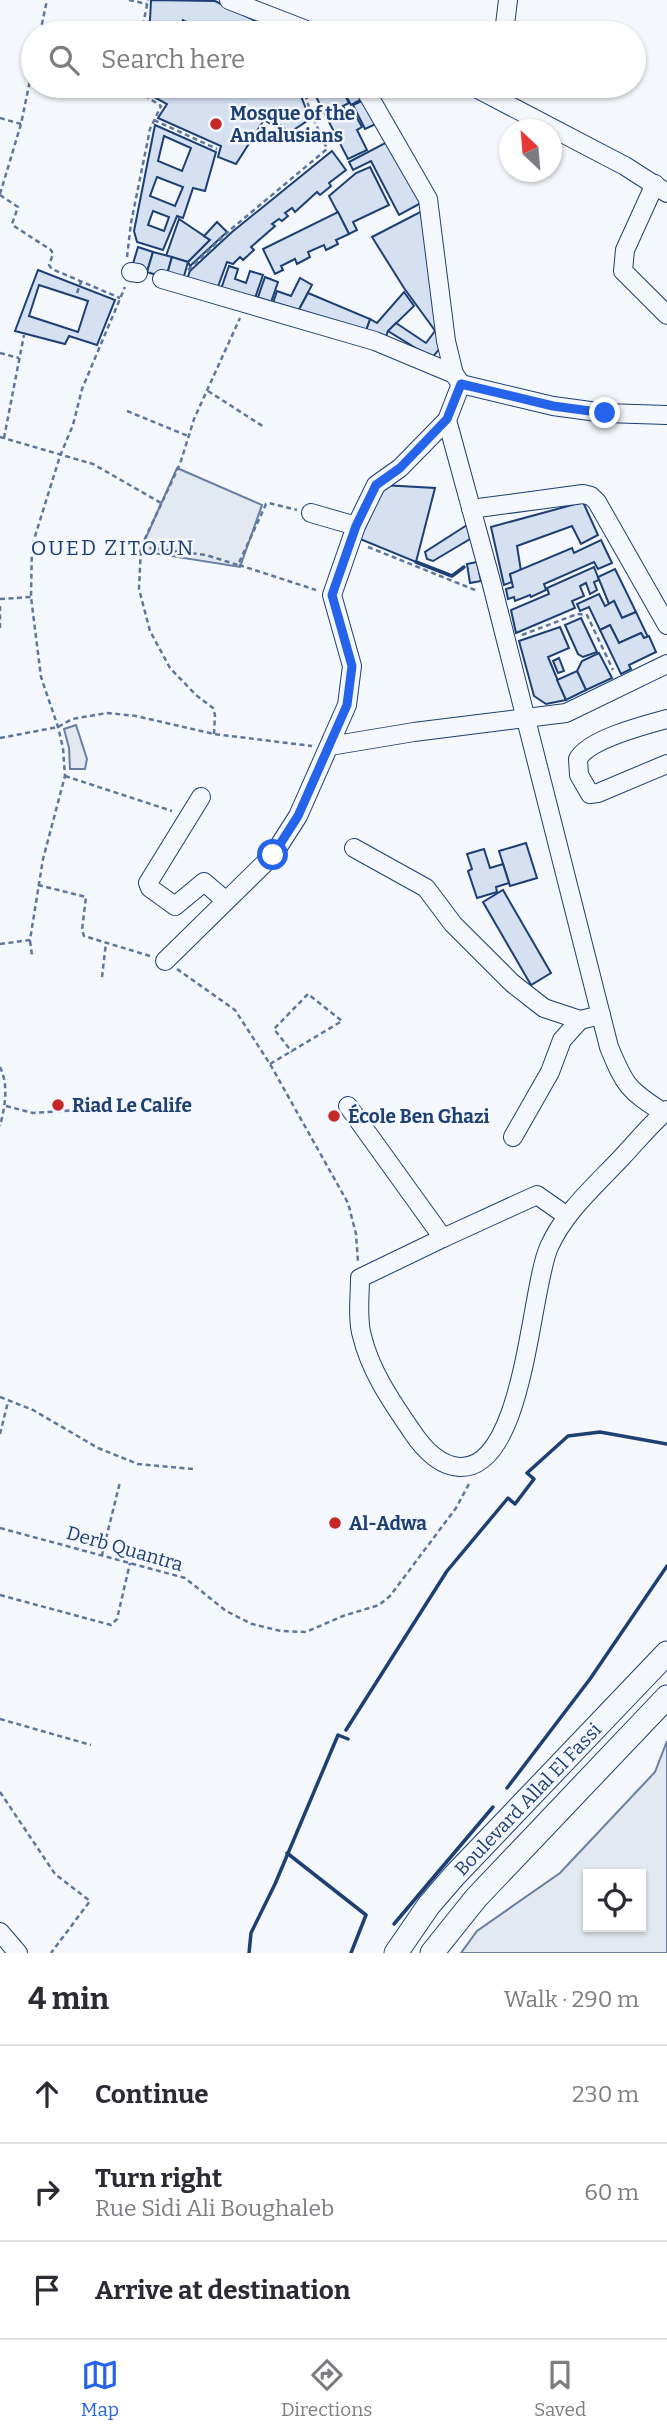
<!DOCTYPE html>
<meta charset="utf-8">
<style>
:root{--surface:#fff;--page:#f2f2f3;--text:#2b2b33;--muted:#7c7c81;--line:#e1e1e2;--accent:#2563eb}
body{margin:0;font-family:Bitter,serif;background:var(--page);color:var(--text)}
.controls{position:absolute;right:21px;bottom:21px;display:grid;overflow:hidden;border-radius:0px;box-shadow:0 2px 5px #0004}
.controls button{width:63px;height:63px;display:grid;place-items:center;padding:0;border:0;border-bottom:2px solid var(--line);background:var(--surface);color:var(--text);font:35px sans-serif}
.compass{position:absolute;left:499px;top:119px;width:63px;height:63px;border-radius:50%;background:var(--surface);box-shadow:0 2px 5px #0004;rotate:334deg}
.stop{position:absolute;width:21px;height:21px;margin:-16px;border:5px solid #2563eb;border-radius:50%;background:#fff}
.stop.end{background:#2563eb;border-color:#fff;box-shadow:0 2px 7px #0008}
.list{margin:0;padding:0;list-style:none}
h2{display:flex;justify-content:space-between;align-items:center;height:91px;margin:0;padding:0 28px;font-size:30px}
h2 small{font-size:23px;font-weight:400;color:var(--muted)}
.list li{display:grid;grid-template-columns:46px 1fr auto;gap:21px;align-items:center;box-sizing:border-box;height:98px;padding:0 28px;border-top:2px solid var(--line)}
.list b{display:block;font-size:26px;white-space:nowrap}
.list p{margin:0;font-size:23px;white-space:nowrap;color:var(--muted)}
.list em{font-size:23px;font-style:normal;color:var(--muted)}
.icon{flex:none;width:38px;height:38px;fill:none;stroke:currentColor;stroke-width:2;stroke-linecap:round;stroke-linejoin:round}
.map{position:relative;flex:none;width:667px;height:1953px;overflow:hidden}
.search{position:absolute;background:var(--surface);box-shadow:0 2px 5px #0004;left:21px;right:21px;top:21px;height:77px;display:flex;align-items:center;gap:18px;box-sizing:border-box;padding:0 24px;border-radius:38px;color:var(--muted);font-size:26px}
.sheet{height:385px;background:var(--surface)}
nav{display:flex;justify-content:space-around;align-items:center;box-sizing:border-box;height:98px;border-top:2px solid var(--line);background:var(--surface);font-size:19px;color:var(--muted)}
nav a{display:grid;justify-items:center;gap:4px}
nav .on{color:var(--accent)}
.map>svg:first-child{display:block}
.green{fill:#e3e9f0;stroke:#687fa3;stroke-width:2;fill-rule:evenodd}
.parking{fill:#e3e8f0;stroke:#687fa3;stroke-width:2}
.building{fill:#d5e0f0;stroke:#1d3f73;stroke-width:2;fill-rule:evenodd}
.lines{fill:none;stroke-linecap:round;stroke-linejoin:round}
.minor-casing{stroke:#1d3f73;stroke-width:20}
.major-casing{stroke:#1d3f73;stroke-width:25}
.path{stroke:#5e769c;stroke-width:2.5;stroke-dasharray:5 3.5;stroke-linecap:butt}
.minor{stroke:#f4f7fb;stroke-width:18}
.major{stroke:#f4f7fb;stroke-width:23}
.wall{stroke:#1d3f73;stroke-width:3.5}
.route{stroke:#2563eb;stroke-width:9}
.poi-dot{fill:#c62828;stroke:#f4f7fb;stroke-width:2.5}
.labels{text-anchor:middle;stroke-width:5;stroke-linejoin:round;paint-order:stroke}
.poi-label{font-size:19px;font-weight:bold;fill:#1d3f73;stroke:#f4f7fb;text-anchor:start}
.street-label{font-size:19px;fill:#1d3f73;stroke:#f4f7fb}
.neighbourhood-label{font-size:21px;letter-spacing:2px;fill:#1d3f73;stroke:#f4f7fb}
</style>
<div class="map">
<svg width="667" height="1953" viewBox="0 0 667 1953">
<rect width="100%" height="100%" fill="#f4f7fb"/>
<g class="green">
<path d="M177 468 262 505 240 567 140 551Z"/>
<path d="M667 1741V1953H461L477 1931 560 1873 655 1772ZM588 1874H641V1927H588Z"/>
</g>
<path class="parking" d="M76 725 87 759 85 769H70L69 748 64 729Z"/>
<g class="building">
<path d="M151 0 215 1 280 33H206L183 20 176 33H142L150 20Z"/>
<path d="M134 86H164L180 96 188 86H297L310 119 289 133 277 122 274 126 264 120 236 164 218 157 221 146 158 118 167 104Z"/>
<path d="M323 86H333L335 91 341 88 349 103 343 106 350 119 356 116 362 127 357 130 367 150 348 159 313 91Z"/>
<path d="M341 86H358L364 98 351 105Z"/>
<path d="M366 99 378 123 365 129 353 105Z"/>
<path d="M155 125 216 152 205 191 193 188 183 218 177 216 163 250 137 242 134 231ZM164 136 191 148 182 171 158 161ZM157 177 183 187 175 206 150 196ZM153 211 169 217 164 231 148 225Z"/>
<path d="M389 141 421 203 399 215 371 161 353 170 349 162Z"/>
<path d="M332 151 346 170 329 183 331 186 320 195 317 192 295 212 292 208 285 213 288 216 282 221 279 219 272 224 275 226 251 247 254 250 243 260 240 257 233 264 227 262 216 292 186 282 190 271 232 232Z"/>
<path d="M370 167 389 205 353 222 357 230 349 234 329 196 356 173Z"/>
<path d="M426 209 444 343 404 288 372 237Z"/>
<path d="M338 212 349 234 336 240 338 244 326 250 324 245 308 252 310 257 297 264 295 259 281 266 283 270 275 274 263 249Z"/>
<path d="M179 219 210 240 188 262 166 256Z"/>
<path d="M217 222 227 232 190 266 188 262 210 240 204 236Z"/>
<path d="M138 247 153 252 147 272 132 267Z"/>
<path d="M153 252 172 257 166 278 147 272Z"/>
<path d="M172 257 188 262 182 283 166 278Z"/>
<path d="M229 266 238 269 235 279 246 283 250 271 263 275 253 304 220 292Z"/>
<path d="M38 270 115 300 97 345 69 336 65 344 15 331ZM39 285 88 301 78 332 29 316Z"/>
<path d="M265 277 278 282 269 308 256 303Z"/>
<path d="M300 278 312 285 296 315 271 309 277 291 291 296Z"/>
<path d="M404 292 414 306 388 331 384 342 365 333 370 319 377 323Z"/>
<path d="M308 293 370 319 365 333 296 315Z"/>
<path d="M396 323 426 343 435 331 444 343 432 358 388 331Z"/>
<path d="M382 485 435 488 416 562 360 539Z"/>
<path d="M583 502 598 535 581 544 572 526 517 546 521 571 510 574 512 582 504 585 491 527Z"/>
<path d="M467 525 470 539 433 561 427 559 425 552Z"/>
<path d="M601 540 612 563 598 569 594 562 544 584 546 590 531 597 530 595 515 601 514 597 508 599 506 589 513 587 510 574 572 548 574 553Z"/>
<path d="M477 562 481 581 470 583 467 564Z"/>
<path d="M594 567 599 580 594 582 597 590 590 594 586 583 580 586 584 596 572 601 575 608 516 633 511 610 549 594 547 588Z"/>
<path d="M615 569 636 612 622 618 614 601 609 604 598 577Z"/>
<path d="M599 594 605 606 614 601 622 618 636 612 648 637 644 638 641 633 619 643 610 625 600 630 589 607 580 611 577 604Z"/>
<path d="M581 618 597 652 583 657 578 654 565 625Z"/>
<path d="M610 625 619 643 641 633 644 638 649 636 656 652 629 665 631 669 621 674 600 630Z"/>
<path d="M560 627 569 648 548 657 566 700 546 704 534 696 519 641Z"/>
<path d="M599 653 612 678 586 690 577 671 582 661Z"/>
<path d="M559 658 564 671 558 673 553 661Z"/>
<path d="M577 671 586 690 566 700 557 680Z"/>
<path d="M526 843 537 878 510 886 499 851Z"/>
<path d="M484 849 490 868 503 864 509 883 496 887 497 892 477 898 468 871 472 869 467 854Z"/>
<path d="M503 890 551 973 531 985 483 902Z"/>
</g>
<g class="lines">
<g class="minor-casing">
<g id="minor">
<path d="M229 0 314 33"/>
<path d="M504 33 508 0"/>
<path d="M363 86 428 199 446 341 454 374"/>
<path d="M472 86 625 166 667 193"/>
<path d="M655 184 625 250 623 271 667 315"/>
<path d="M131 272 138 273"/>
<path d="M162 279 375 341 454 374 461 384"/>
<path d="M461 384 447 420 491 581 609 1047C625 1086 628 1090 664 1113"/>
<path d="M461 384 553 406 605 413 667 415"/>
<path d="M471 509 583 494 591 496 597 502 667 625"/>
<path d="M311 513 356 526"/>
<path d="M667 719C645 725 589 739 578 759L579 775 590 794 598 793 667 764"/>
<path d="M330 746 414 732 566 713 667 664"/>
<path d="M201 797 148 883 150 888 175 906 204 882 225 900"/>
<path d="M354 848 426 888 453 924 512 983 544 1008 580 1020 601 1015"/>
<path d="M165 961 273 855 298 816 347 705 352 666 332 595 356 526 376 485 400 468 447 420"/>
<path d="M348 1106 443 1238 537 1195 567 1216"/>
<path d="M513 1137 550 1072 562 1040 580 1020"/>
<path d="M443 1238 360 1278C360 1296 357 1319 362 1336 370 1370 391 1401 411 1430 422 1447 439 1466 460 1467 525 1469 530 1289 549 1247 565 1211 597 1184 623 1156 637 1141 651 1124 667 1110"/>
<path d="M0 1932 18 1953"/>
</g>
</g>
<g class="major-casing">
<g id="major">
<path id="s1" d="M396 1953 429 1905 454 1876 667 1653"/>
<path d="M432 1953 476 1898 667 1697"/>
</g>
</g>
<g class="path">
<path d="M129 0 147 4"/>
<path d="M40 33 47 0"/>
<path d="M139 33 143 25 148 0"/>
<path d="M0 118 21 124"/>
<path d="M154 120 217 149"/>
<path d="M0 194 21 124 33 66"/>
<path d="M0 195 18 207 12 224 14 226 51 250 53 254 49 265 52 269 120 298"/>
<path d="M127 257 131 223 150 129 161 106 130 86"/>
<path d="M188 270 230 230 327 149 310 111 303 86"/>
<path d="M77 293 81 282"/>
<path d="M0 353 19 358"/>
<path d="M208 391 264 427"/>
<path d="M127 411 188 436"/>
<path d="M0 437 93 464 161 503"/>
<path d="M4 438 24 335"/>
<path d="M141 547 206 555 238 565 266 504 269 503 297 510"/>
<path d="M368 547 475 590"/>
<path d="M239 565 316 590"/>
<path d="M0 599 31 597"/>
<path d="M0 606V631"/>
<path d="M522 635 577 614 587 615 613 670"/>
<path d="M214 734 215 715 213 708 196 695 170 668 150 631 139 589 141 547 180 464 194 419 240 318"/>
<path d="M0 738 58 727 72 719 107 713 136 716 214 734 312 746"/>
<path d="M65 776 172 811"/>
<path d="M38 885 86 897 82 930 84 936 150 956"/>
<path d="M30 941 32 955"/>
<path d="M0 944 30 940 43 859 65 776 63 748 58 727 41 677 31 597 32 546 60 456 73 425 82 389 125 287"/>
<path d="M177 969 235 1010 270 1064 348 1203 356 1234 358 1262"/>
<path d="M102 977 106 943"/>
<path d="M270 1064 342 1021 308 994 274 1029 292 1052"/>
<path d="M0 1067C9 1086 5 1106 0 1126"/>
<path d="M6 1106 33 1113 78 1110"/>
<path d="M0 1397 33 1410 98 1448 138 1464 193 1469"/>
<path d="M0 1434 8 1402"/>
<path d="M0 1528 185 1578 226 1611 252 1624 281 1631 306 1632 343 1616 379 1605 390 1596 456 1508 470 1482"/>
<path d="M102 1555 120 1482"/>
<path d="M0 1595 111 1625 117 1619 130 1563"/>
<path d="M0 1719 91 1745"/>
<path d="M0 1792 55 1874 90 1901 51 1953"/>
</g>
<use href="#minor" class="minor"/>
<use href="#major" class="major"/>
<g class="wall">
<path d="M416 562 452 576 464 567"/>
<path d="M346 1730 447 1571 508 1498 515 1504 534 1479 527 1473 568 1436 600 1432 667 1444"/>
<path d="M507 1788 590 1679 667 1566"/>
<path d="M287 1853 366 1915 351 1953"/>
<path d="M394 1924 493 1807"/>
<path d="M249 1953 251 1933 275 1884 338 1735 348 1739"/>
</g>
</g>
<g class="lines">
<path class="route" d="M273 855 298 816 347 705 352 666 332 595 356 526 376 485 400 468 447 419 461 384 553 406 605 413"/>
</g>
<g class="poi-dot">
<circle cx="216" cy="124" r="7"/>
<circle cx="58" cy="1105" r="7"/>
<circle cx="334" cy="1116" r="7"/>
<circle cx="335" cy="1523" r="7"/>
</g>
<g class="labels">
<g class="poi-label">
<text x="230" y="120">Mosque of the<tspan x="230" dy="22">Andalusians</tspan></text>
<text x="72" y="1112">Riad Le Calife</text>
<text x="348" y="1123">École Ben Ghazi</text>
<text x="349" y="1530">Al-Adwa</text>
</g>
<g class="street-label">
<text transform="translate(125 1548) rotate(16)" y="7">Derb Quantra</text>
<text dy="7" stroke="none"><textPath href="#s1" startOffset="203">Boulevard Allal El Fassi</textPath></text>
</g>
<g class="neighbourhood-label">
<text x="113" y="555">OUED ZITOUN</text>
</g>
</g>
</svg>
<div class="controls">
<button><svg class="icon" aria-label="locate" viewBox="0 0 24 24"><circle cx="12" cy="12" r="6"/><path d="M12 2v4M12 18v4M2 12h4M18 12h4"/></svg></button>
</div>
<svg class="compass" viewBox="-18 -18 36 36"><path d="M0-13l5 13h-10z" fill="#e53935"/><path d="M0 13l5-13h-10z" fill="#7c7c81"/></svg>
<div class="stop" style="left:273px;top:855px"></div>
<div class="stop end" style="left:605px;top:413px"></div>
<div class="search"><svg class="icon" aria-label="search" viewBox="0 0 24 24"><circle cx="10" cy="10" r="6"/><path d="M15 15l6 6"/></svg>Search here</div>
</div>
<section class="sheet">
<h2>4 min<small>Walk · 290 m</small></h2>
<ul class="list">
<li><svg class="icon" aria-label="ahead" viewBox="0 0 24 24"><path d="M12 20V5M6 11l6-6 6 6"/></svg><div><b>Continue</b></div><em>230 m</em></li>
<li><svg class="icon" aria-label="right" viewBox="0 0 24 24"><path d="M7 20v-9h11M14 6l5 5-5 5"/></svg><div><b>Turn right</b><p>Rue Sidi Ali Boughaleb</p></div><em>60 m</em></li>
<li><svg class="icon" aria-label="arrive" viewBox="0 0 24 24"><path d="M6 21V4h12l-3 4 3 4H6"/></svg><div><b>Arrive at destination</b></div></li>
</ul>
</section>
<nav>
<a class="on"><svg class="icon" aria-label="map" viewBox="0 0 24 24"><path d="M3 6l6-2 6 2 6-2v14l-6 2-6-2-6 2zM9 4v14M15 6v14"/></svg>Map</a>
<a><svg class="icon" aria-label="directions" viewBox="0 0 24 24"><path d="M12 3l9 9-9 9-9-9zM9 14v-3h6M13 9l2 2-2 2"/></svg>Directions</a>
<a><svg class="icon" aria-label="saved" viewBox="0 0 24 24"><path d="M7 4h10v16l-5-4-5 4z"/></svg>Saved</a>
</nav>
